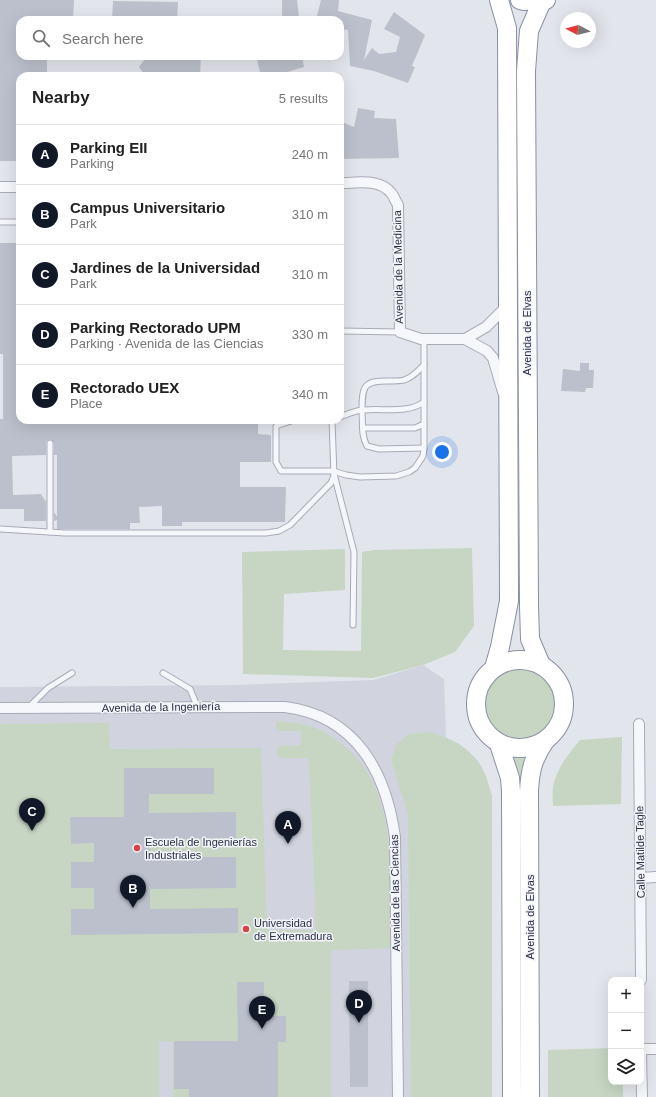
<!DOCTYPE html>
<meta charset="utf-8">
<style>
:root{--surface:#fff;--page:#f6f6f6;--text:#222;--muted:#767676;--line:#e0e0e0;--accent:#111827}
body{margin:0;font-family:Arial,sans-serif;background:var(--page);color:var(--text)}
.controls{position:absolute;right:12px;bottom:12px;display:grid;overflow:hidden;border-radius:8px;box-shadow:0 4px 16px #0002}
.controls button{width:36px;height:36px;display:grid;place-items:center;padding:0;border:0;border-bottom:1px solid var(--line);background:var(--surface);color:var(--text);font:20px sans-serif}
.compass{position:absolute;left:560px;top:12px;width:36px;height:36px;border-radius:50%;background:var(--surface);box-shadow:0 4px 16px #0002;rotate:277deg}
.you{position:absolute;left:442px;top:452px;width:14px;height:14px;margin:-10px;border:3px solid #fff;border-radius:50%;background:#1a73e8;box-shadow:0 0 0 6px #1a73e833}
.badge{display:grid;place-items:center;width:26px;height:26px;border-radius:50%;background:var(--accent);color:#fff;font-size:13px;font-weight:700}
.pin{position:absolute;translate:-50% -33px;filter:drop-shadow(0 1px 2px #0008)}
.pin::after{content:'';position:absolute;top:21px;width:14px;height:12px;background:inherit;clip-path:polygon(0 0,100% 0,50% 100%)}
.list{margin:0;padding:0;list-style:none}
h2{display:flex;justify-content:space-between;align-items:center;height:52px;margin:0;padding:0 16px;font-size:17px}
h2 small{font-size:13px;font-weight:400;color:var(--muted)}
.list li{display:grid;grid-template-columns:26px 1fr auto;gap:12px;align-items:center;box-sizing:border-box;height:60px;padding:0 16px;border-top:1px solid var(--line)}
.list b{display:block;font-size:15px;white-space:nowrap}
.list p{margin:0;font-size:13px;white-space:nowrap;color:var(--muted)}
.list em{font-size:13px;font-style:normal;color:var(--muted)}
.icon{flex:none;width:22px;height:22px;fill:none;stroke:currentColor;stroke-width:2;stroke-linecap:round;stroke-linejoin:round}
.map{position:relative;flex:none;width:656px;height:1097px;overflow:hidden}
.search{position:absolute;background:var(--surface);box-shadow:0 4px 16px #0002;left:16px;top:16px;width:328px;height:44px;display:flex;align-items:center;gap:10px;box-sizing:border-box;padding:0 14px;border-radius:12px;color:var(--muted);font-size:15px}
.panel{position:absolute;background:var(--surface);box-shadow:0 4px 16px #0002;left:16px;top:72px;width:328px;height:352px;border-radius:12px}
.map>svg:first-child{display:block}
.built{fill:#d1d4de}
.green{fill:#c6d6c3}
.building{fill:#bcc0cc}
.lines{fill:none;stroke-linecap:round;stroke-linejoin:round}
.lane-casing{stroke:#a7abb7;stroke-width:7}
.street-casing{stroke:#a7abb7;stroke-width:12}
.highway-casing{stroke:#8990a3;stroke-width:20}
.lane{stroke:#f6f7fa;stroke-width:5}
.street{stroke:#f6f7fa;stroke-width:10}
.highway{stroke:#fff;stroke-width:18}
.poi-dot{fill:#d74246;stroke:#f3f4f9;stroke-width:1.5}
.labels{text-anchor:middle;stroke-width:3;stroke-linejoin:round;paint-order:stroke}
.street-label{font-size:11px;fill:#293045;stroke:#f3f4f9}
.poi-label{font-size:11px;fill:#293045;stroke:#f3f4f9;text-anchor:start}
</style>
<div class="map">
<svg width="656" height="1097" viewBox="0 0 656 1097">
<rect width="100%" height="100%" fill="#e3e5ec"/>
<path class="built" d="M423 665 444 679 446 737 461 745 478 761 484 772 492 796V1097H0V687L234 685 373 680Z"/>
<g class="green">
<path d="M472 548 474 626 455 652 423 665 373 678 243 674 242 552 345 549V590L284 594 283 650 361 651 362 552 374 550Z"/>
<circle cx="520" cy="704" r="37"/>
<path d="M276 721C291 722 305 724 318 729 324 731 330 736 336 740 401 782 390 881 391 948L331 950V1097H173V1042L159 1041V1097H0V724L109 723 110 749 261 748 267 930H316L309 758H280L277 753 278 746 301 745V731H277Z"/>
<path d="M429 732C452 738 474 750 484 772 488 779 489 788 492 796V1097H411L408 815 391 760 396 745 408 734Z"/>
<path d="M622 737 621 804 553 806C553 800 552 793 553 787 556 769 569 753 580 740Z"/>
<path d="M527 755 524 764 522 789H517V773L513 756 517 757Z"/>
<path d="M611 1048V1082H623V1097H548V1050Z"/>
</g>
<g class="building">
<path d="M0 0H74L73 20H20V56H47V76H20V161H0Z"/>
<path d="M282 0H297L299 18 282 19Z"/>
<path d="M321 0H339L338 11 372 20 364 60 372 48 379 54 396 52 400 37 384 29 394 12 425 35 412 66 415 67 408 83 374 71 350 66 348 30 340 29V20H316Z"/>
<path d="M113 1 178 2 177 20H112Z"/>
<path d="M147 56H201L200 76H145L139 67Z"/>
<path d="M256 56H302L304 67 274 76H261Z"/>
<path d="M358 108 375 111 374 118 396 119 399 158 340 159V121L354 127Z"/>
<path d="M0 243H20V420H258V434L271 435V462H240V487H286L285 522H182V526H162V506L139 507 140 523H130V529H57V520L54 521V512L57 517V455H54V443L50 439 46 441V455L12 456 13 495 41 494 46 502V521H24V509H0V419H3V354H0Z"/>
<path d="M580 363H589V370H594L593 388H586L585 392 561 391 563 369 580 371Z"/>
<path d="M124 768H214V794H149V813L236 812V838L150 839V857H236V888L150 889V909L238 908V933L71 935V909H94V888H71V862H94V843L71 844 70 817H124Z"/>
<path d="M349 981H368V1087H350Z"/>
<path d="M237 982H264V1016H286V1042H278V1097H189V1089H174V1041H238Z"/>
</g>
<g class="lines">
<g class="lane-casing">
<g id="lane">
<path d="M0 222H20"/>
<path d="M340 331 400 332"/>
<path d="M424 365C418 371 412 378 404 380 401 381 396 381 392 381 363 380 362 385 362 413 363 424 361 436 367 446L379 449 424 448"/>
<path d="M340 417C348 414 356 410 364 410 384 408 407 414 424 402"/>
<path d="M326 420H294L276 426V462L281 471H333L346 475 360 477 396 476 409 472 415 468 423 456 424 448V339"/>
<path d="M363 428H415L424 424"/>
<path d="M50 443V532"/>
<path d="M334 474 354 552 353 625"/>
<path d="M0 529 65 533H266L279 531 290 525 331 483 334 476 332 420"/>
<path d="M163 673 190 689 197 706"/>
<path d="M29 707 48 688 72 673"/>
</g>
</g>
<g class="street-casing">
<g id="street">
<path d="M340 183C358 183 380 178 392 194 394 197 396 202 398 205L400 332 421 339H465"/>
<path d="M0 187H20"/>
<path d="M503 392 493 358 487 351 465 339 486 327 508 305"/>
<path d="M0 708 285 707C356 716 386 772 395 837L398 1097"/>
<path d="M639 724 641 980"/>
<path d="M640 878 656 877"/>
<path d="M641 1049H656"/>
<path d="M641 1051 642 1097"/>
</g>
</g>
<g class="highway-casing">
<g id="highway">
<path d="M520 0 524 1 546 0"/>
<circle cx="520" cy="704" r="44"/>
<path d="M541 665 530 639 529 606 526 71 529 31 542 1"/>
<path d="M494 668 500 647 509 601 507 28 499 0"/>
<path d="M499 744 510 778 511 791 512 1097"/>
<path d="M530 1097 529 791C530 771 533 758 545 741"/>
</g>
</g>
<use href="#lane" class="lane"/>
<use href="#street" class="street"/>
<use href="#highway" class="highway"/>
</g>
<g class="poi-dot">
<circle cx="137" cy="848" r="4"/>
<circle cx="246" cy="929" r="4"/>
</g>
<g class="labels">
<g class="street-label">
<text transform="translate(398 267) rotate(-91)" y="4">Avenida de la Medicina</text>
<text transform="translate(527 333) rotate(-90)" y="4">Avenida de Elvas</text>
<text transform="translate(161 707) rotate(-1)" y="4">Avenida de la Ingeniería</text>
<text transform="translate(640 852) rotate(-91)" y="4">Calle Matilde Tagle</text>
<text transform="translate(395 893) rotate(-91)" y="4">Avenida de las Ciencias</text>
<text transform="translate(530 917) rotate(-90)" y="4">Avenida de Elvas</text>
</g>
<g class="poi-label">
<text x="145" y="846">Escuela de Ingenierías<tspan x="145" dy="13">Industriales</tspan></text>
<text x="254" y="927">Universidad<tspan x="254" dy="13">de Extremadura</tspan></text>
</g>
</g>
</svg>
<div class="controls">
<button>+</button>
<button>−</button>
<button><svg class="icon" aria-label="layers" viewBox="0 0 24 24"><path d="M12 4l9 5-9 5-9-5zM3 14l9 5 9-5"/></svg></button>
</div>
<svg class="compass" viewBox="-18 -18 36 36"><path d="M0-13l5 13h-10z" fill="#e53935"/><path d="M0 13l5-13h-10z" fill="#767676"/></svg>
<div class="you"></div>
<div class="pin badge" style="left:288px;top:844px">A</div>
<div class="pin badge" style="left:133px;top:908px">B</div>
<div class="pin badge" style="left:32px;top:831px">C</div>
<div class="pin badge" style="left:359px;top:1023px">D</div>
<div class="pin badge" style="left:262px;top:1029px">E</div>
<div class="search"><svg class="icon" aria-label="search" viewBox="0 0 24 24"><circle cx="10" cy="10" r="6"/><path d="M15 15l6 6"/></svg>Search here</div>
<section class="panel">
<h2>Nearby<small>5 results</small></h2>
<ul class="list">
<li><span class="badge">A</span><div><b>Parking EII</b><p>Parking</p></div><em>240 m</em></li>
<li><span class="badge">B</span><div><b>Campus Universitario</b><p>Park</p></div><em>310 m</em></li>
<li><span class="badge">C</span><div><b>Jardines de la Universidad</b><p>Park</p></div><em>310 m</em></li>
<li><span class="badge">D</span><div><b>Parking Rectorado UPM</b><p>Parking · Avenida de las Ciencias</p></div><em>330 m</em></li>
<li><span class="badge">E</span><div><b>Rectorado UEX</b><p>Place</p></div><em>340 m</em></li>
</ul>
</section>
</div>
